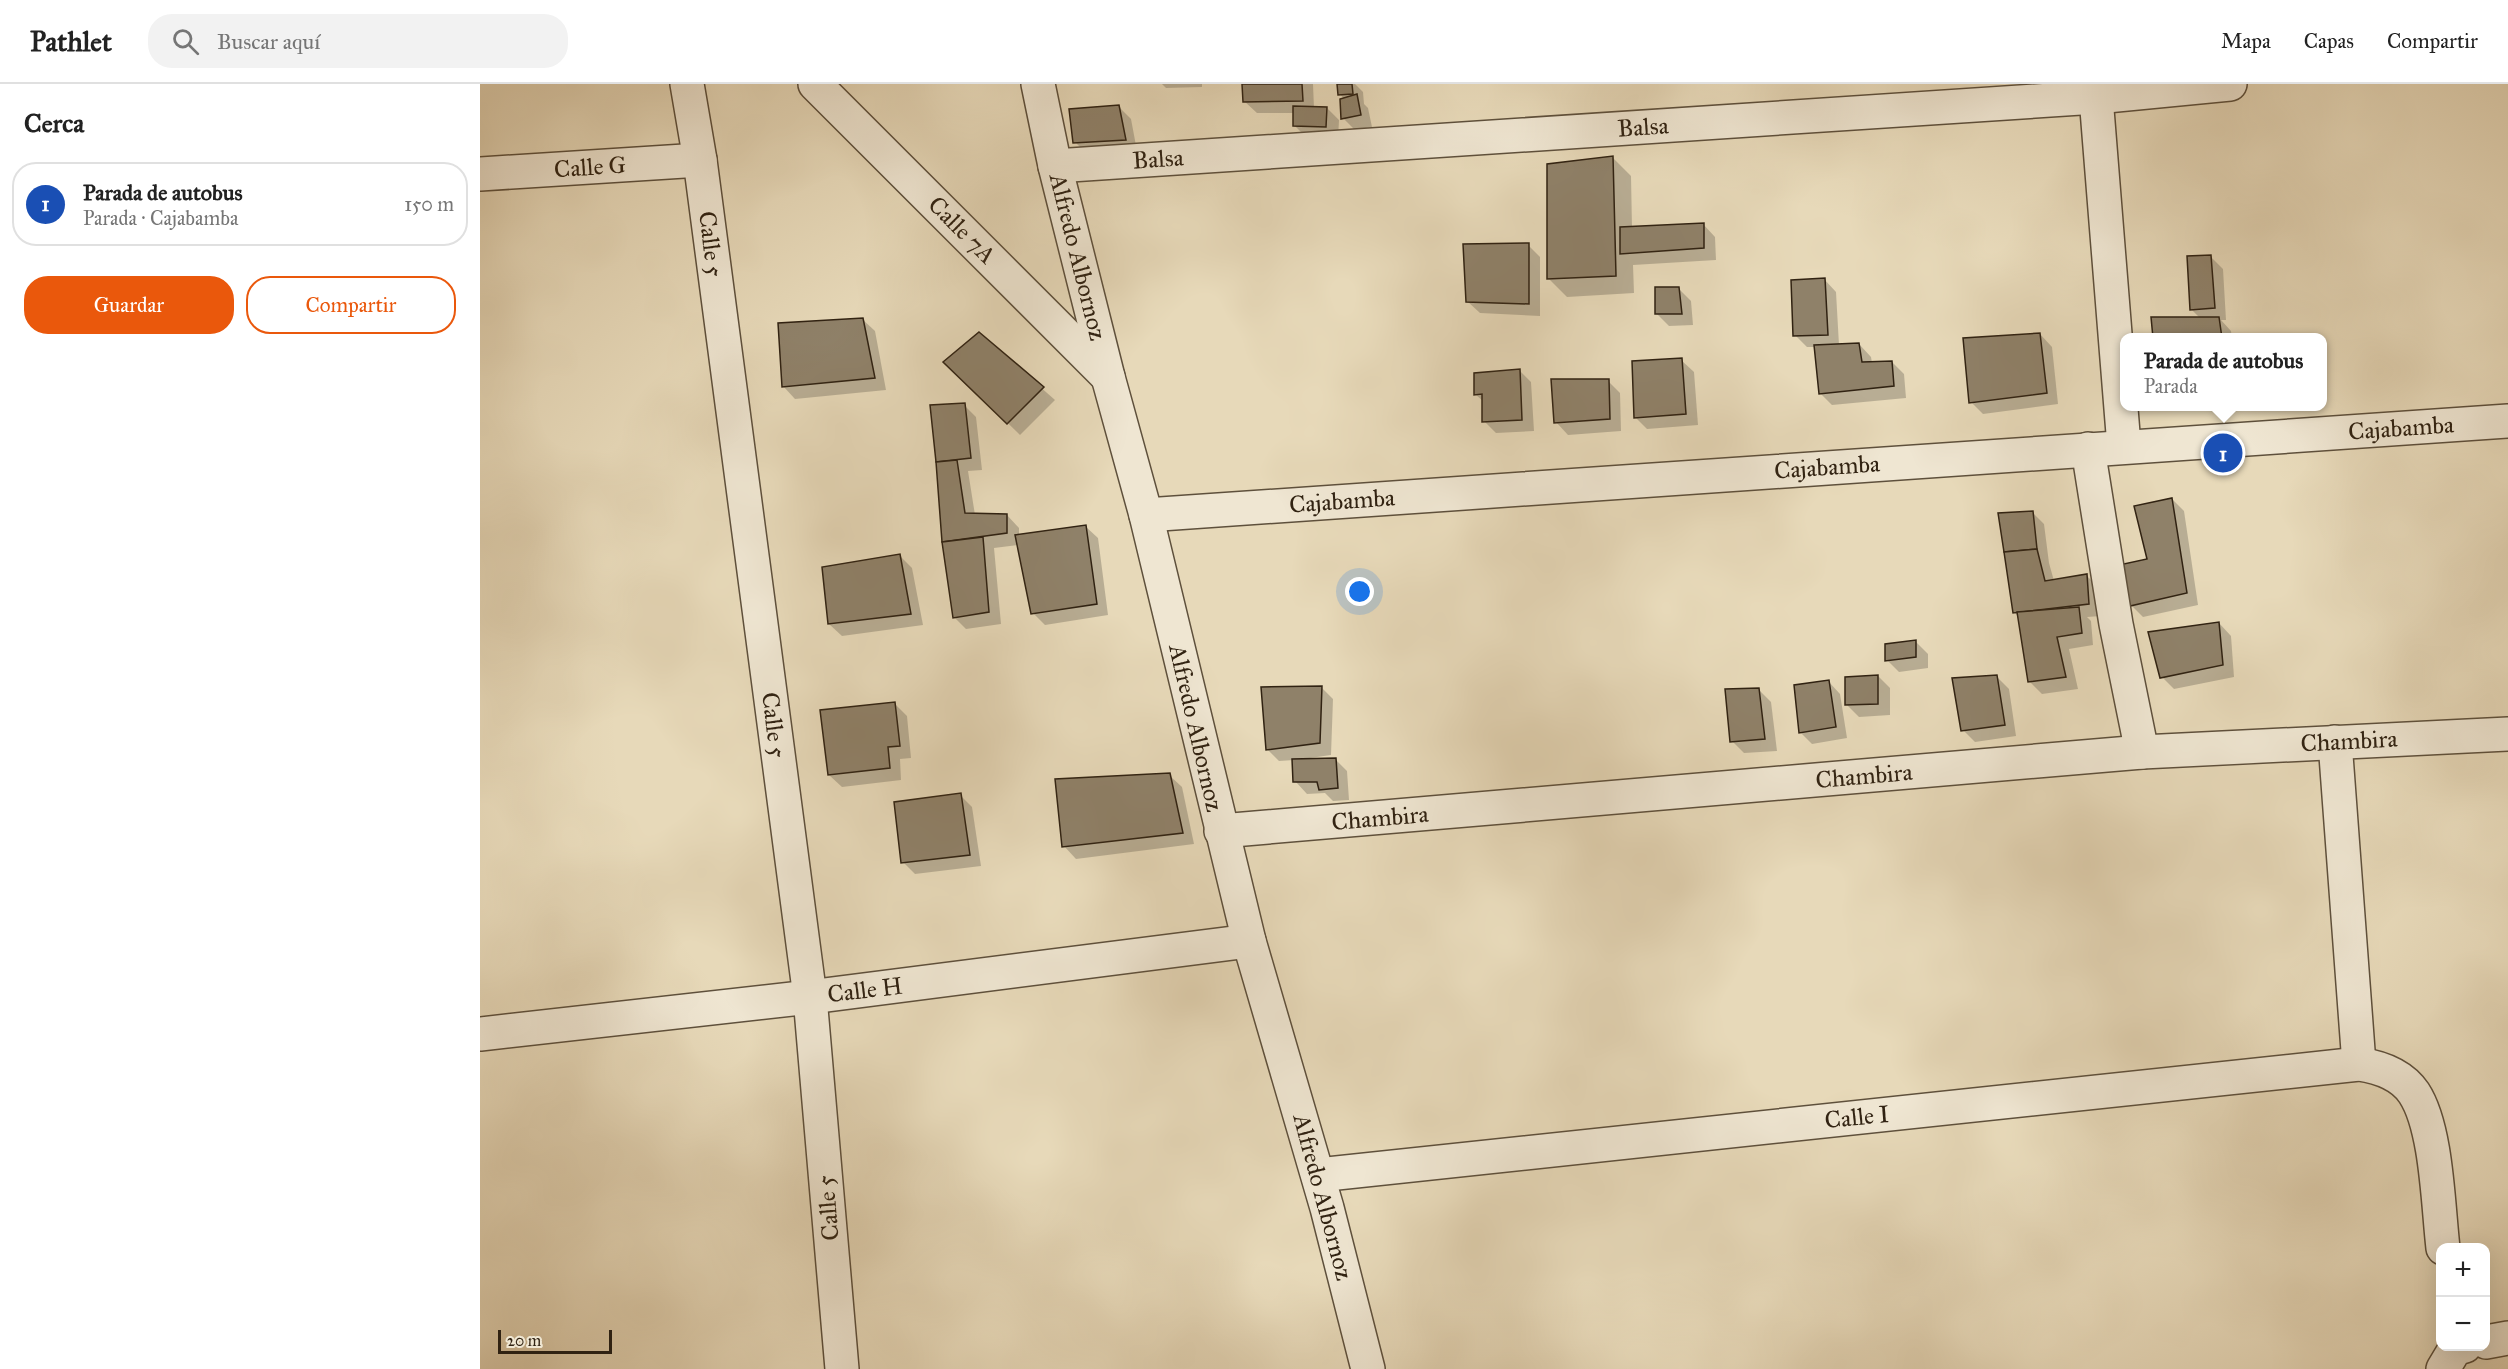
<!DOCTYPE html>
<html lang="es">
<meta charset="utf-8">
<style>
:root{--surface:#fff;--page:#f2f2f2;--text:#222;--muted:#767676;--line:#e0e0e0;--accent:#ea580c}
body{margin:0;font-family:"IM FELL Great Primer",serif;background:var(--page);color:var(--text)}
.controls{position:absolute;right:18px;bottom:18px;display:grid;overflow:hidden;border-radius:12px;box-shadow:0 6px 24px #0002}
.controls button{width:54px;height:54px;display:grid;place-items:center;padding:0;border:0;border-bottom:2px solid var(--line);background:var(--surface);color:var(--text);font:30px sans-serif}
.scale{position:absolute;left:18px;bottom:15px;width:114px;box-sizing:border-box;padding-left:6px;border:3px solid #302212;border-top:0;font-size:16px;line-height:21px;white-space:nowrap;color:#302212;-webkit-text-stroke:4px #efe6d2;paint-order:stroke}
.you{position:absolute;left:880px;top:508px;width:21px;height:21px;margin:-15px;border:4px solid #fff;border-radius:50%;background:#1a73e8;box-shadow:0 0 0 9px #1a73e833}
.badge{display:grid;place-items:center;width:39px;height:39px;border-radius:50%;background:var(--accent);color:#fff;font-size:20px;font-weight:700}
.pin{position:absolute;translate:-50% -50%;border:3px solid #fff;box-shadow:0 2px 6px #0006}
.popup{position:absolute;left:1640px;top:249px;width:207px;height:78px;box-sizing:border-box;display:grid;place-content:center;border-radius:12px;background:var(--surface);filter:drop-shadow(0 2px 4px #0005);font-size:20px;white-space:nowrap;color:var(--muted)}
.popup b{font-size:22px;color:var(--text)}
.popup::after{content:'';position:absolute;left:50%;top:100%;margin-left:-12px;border:12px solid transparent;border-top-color:var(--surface)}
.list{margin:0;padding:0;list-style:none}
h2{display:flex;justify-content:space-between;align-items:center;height:78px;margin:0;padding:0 24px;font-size:26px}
h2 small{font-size:20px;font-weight:400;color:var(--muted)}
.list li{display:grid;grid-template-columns:39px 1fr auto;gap:18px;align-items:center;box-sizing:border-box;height:84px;margin:0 12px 12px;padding:0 12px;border:2px solid var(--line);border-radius:24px}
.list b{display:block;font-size:22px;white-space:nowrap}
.list p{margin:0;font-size:20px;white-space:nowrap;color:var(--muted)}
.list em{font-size:20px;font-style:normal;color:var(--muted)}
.actions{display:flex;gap:12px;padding:18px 24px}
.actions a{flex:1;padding:14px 0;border:2px solid var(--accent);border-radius:24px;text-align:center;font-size:21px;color:var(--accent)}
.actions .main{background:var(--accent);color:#fff}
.icon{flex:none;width:33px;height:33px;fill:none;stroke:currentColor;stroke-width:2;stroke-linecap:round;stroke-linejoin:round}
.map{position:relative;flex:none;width:2028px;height:1285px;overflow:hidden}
header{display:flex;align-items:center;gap:36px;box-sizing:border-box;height:84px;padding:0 30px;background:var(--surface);border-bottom:2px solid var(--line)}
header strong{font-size:28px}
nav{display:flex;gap:33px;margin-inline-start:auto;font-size:21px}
.search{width:420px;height:54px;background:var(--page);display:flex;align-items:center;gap:15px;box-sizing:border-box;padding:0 21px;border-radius:24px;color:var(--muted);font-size:22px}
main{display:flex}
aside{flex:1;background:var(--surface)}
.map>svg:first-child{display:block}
.shadow{fill:#0003}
.building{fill:#8f8169;stroke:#302212;stroke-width:1.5}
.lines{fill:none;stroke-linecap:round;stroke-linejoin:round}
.minor-casing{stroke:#5e503c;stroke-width:36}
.minor{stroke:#efe6d2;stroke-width:33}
.labels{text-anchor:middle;stroke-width:5;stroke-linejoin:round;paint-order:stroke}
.street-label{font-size:24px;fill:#302212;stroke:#efe6d2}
</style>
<header>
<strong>Pathlet</strong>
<div class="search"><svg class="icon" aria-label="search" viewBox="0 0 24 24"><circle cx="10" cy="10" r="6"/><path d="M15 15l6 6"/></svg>Buscar aquí</div>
<nav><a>Mapa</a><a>Capas</a><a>Compartir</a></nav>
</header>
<main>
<aside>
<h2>Cerca<small></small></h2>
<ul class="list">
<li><span class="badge" style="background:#1a4fb4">1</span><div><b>Parada de autobus</b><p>Parada · Cajabamba</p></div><em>150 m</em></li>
</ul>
<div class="actions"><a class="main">Guardar</a><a>Compartir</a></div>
</aside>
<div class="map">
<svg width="2028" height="1285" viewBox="0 0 2028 1285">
<rect width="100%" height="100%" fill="#e7d9b9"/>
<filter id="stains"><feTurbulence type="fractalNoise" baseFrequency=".00333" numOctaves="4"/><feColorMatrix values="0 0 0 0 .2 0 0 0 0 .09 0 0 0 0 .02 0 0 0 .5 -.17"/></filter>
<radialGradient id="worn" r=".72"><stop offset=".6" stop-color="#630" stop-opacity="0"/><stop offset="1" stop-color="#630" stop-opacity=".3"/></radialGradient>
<g class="shadow">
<path d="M682 0H722V3L686 4Z"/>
<path d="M764 0H833L834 24H847L859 36 858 55 827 54 815 42V29H777L764 17Z"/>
<path d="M859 0H875L883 8 884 20 888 24 892 43 875 46 863 34 864 15 860 10Z"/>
<path d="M638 22 651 35 657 67 607 70 595 58Z"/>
<path d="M1133 74 1151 92 1152 144 1223 140 1235 153 1236 176 1153 181 1154 209 1087 213 1069 195Z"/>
<path d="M1048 161 1060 173V232L1000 229 987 217Z"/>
<path d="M1731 173 1743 185 1746 236H1741L1751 247 1752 254H1675L1720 234 1711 225Z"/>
<path d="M1344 195 1356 208 1359 261 1379 260 1391 273 1392 279 1412 278 1424 290 1426 314 1352 321 1340 309 1336 263H1327L1315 251Z"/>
<path d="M1199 205 1211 217 1213 241 1189 242 1177 230Z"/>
<path d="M382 235 395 247 406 306 315 315 303 302Z"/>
<path d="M499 249 575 316 540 351 465 278Z"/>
<path d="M1560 250 1572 263 1578 320 1503 330 1491 318Z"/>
<path d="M1201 276 1214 288 1218 341 1167 345 1155 333Z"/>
<path d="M1039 286 1051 298 1054 347 1016 349 1004 337V318L995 310Z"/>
<path d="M1128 297 1140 309 1141 347 1088 351 1076 338Z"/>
<path d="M484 321 496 333 502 386 488 387 495 431H527L539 444V452L605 442 618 454 628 531 565 541 553 529 539 461 514 464 521 540 486 545 474 533 464 457 451 323Z"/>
<path d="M1692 415 1704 427 1718 521 1663 533 1651 521Z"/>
<path d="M1552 428 1564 440 1569 479 1574 497 1607 492 1619 504 1621 532 1607 533 1611 537 1613 561 1589 565 1598 605 1562 610 1550 598 1539 533 1534 528Z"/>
<path d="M420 472 432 484 443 541 362 552 349 540Z"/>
<path d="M1739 539 1751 552 1754 593 1694 605 1682 593Z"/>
<path d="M1436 558 1448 570V584L1419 588 1407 576Z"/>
<path d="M1398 592 1410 604V631L1379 633 1367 621Z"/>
<path d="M1516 592 1529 605 1536 652 1495 658 1483 646Z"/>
<path d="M1348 597 1360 610 1367 654 1332 660 1320 648Z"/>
<path d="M841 603 853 615 851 671 830 674V676L855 675 867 687 869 716 853 717 845 709 827 710 815 697 814 676 799 677 787 665Z"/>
<path d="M1279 606 1291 618 1297 667 1264 669 1252 657Z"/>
<path d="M415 620 427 632 431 674 420 675 421 696 362 703 349 691Z"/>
<path d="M689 691 702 703 714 760 596 775 584 762Z"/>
<path d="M480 711 492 723 501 782 435 790 423 778Z"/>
</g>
<g class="building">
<path d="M762 0H822L823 17 763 18Z"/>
<path d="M857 0H872L873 10 858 11Z"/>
<path d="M877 10 881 31 861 35 860 15Z"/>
<path d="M639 21 646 56 593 59 589 25Z"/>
<path d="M813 22 847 23 846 43 813 42Z"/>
<path d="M1133 72 1136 192 1067 195V80Z"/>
<path d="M1224 139V164L1140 170V143Z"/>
<path d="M1049 159V220L986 218 983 160Z"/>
<path d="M1731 171 1735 224 1710 226 1707 172Z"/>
<path d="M1345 194 1348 251 1313 252 1311 196Z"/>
<path d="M1175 203H1199L1202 230H1175Z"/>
<path d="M1671 233H1739L1742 254H1673Z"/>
<path d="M383 234 395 294 302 303 298 239Z"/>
<path d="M499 248 564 303 527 340 463 278Z"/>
<path d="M1560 249 1567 309 1489 319 1483 254Z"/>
<path d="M1379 259 1382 278 1412 277 1414 302 1339 310 1334 261Z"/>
<path d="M1202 274 1206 330 1154 334 1152 277Z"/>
<path d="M1040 285 1042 336 1002 338V310L994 311V289Z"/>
<path d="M1071 295H1129L1130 335 1074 339Z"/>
<path d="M485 319 491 374 456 378 450 321Z"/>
<path d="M477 376 485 429 527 430V449L462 458 456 378Z"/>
<path d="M1692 414 1707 509 1650 522 1639 481 1667 475 1654 422Z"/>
<path d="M1553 427 1557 465 1524 468 1518 429Z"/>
<path d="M606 441 617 520 551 530 535 451Z"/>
<path d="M503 453 509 528 473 534 462 458Z"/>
<path d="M1557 465 1565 497 1607 490 1609 520 1533 529 1524 468Z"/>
<path d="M420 470 431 530 348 540 342 483Z"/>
<path d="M1599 523 1602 549 1577 553 1586 593 1548 598 1537 528Z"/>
<path d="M1739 538 1743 581 1680 594 1668 548Z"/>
<path d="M1436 556V573L1405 577V560Z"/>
<path d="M1398 591V620L1365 621V593Z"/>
<path d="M1517 591 1525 641 1481 647 1472 594Z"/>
<path d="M1349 596 1356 643 1319 649 1314 601Z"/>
<path d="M842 602 840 659 786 666 781 603Z"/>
<path d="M1279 604 1285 655 1250 658 1245 605Z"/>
<path d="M415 618 420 662 408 663 410 684 348 691 340 626Z"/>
<path d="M856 674 858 704 839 706 837 698H813L812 675Z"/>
<path d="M690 689 703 749 582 763 575 695Z"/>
<path d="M481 709 490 771 421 779 414 718Z"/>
</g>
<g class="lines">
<g class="minor-casing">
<g id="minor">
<path d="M207 0 220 76 330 913 362 1285"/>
<path d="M335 0 628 293"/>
<path d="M558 0 575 82 628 293 666 431 769 857 847 1124 888 1285"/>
<path d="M1616 13 1644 362"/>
<path d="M575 82 1616 13 1750 0"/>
<path d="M0 90 220 76"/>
<path d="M1608 365 1636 540 1662 668"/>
<path d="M666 431 2028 337"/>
<path d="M1855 658 1879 980"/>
<path d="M741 747 1662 668 2028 650"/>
<path d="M0 950 330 913 769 857"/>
<path d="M838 1091 1879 980C1899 983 1922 991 1934 1009 1957 1044 1958 1122 1963 1164"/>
<path d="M2006 1258 2028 1254"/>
<path d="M1963 1285 1975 1265 1985 1262"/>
</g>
</g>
<use href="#minor" class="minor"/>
</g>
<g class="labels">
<g class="street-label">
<text transform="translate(1163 43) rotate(-4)" y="8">Balsa</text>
<text transform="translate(678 75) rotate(-4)" y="8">Balsa</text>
<text transform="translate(110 83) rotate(-4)" y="8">Calle G</text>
<text transform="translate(482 146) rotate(45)" y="8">Calle 7A</text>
<text transform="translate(231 160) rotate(83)" y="8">Calle 5</text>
<text transform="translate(598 173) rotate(76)" y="8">Alfredo Albornoz</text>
<text transform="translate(1921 344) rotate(-4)" y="8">Cajabamba</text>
<text transform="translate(1347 383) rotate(-4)" y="8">Cajabamba</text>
<text transform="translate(862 417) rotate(-4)" y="8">Cajabamba</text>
<text transform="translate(294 641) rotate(83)" y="8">Calle 5</text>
<text transform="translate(716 644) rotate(77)" y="8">Alfredo Albornoz</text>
<text transform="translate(1869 657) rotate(-3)" y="8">Chambira</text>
<text transform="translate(1384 692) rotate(-5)" y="8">Chambira</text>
<text transform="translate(900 734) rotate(-5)" y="8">Chambira</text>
<text transform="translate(385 906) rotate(-7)" y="8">Calle H</text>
<text transform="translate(1377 1033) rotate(-6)" y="8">Calle I</text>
<text transform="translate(843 1113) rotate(75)" y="8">Alfredo Albornoz</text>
<text transform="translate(348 1124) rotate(-95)" y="8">Calle 5</text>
</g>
</g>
<rect width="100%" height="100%" filter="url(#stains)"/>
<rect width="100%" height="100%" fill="url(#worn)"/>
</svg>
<div class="controls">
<button>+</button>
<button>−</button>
</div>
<div class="scale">20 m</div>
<div class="you"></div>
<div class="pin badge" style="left:1743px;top:369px;background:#1a4fb4">1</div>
<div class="popup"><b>Parada de autobus</b>Parada</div>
</div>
</main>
